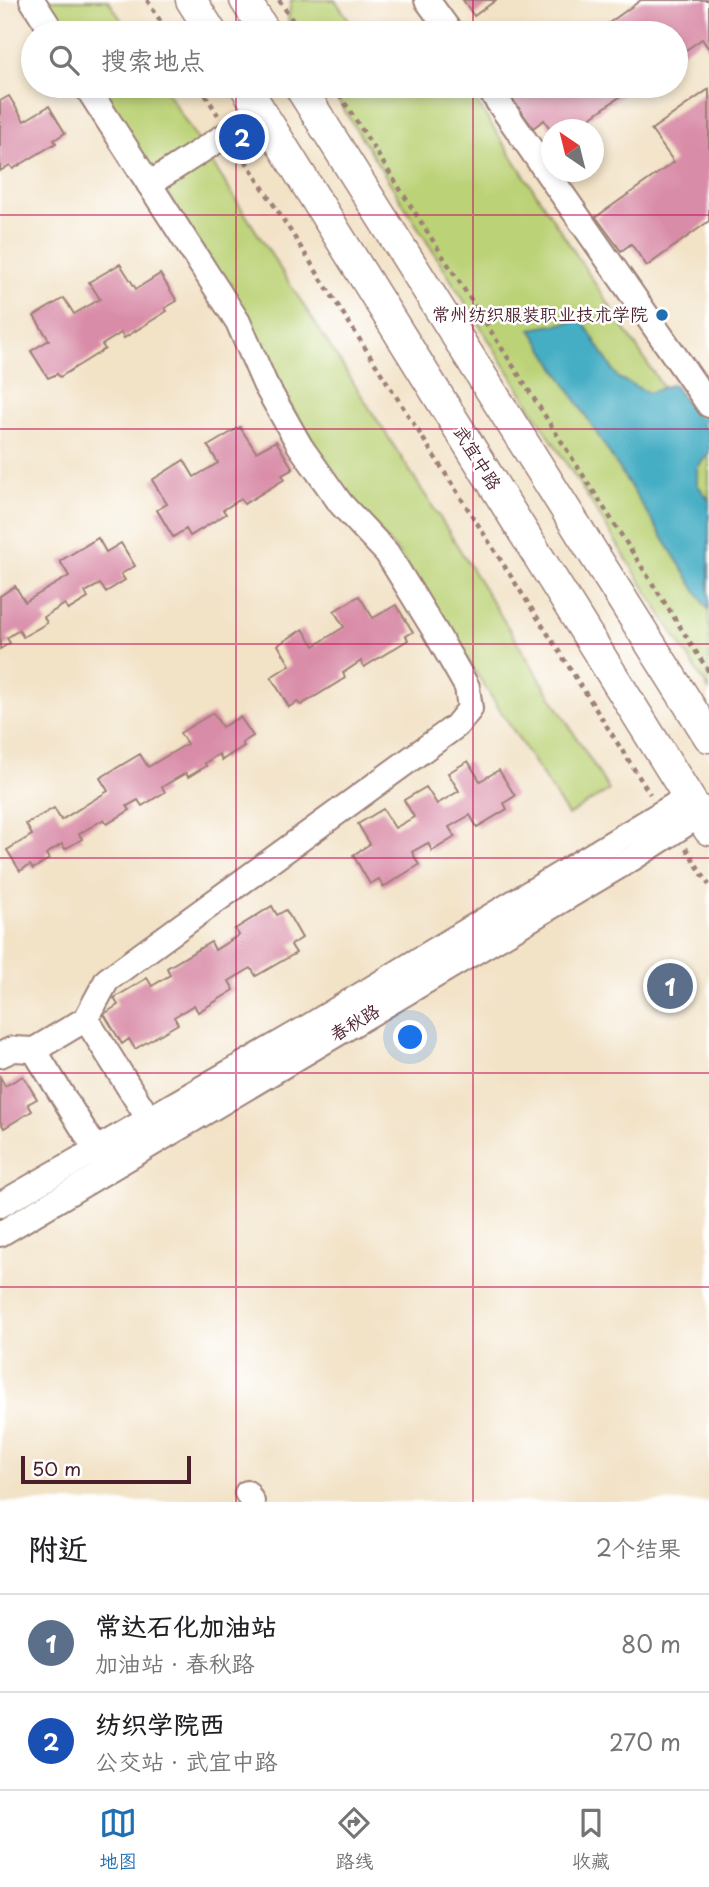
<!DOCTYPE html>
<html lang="zh">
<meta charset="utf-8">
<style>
:root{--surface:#fff;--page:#f2f2f2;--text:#202124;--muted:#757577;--line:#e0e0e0;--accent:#1f6fb2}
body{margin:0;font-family:"Playpen Sans","LXGW WenKai TC",sans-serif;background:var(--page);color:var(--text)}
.compass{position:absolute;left:541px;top:119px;width:63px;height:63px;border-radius:50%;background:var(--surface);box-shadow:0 4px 10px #0003;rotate:325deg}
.scale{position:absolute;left:21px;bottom:18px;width:170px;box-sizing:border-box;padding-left:7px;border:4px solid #4a1f2b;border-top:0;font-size:19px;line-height:24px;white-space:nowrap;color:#4a1f2b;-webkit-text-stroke:5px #fff;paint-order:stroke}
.you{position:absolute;left:411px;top:1038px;width:24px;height:24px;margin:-18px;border:5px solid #fff;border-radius:50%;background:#1a73e8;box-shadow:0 0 0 10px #1a73e833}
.badge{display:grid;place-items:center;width:46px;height:46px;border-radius:50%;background:var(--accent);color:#fff;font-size:23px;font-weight:700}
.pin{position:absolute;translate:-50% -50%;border:4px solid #fff;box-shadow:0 2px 7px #0006}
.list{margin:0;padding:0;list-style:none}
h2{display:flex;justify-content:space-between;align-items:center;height:91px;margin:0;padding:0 28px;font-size:30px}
h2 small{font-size:23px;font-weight:400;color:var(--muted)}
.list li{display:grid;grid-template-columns:46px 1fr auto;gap:21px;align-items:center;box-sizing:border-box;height:98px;padding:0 28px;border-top:2px solid var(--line)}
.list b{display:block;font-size:26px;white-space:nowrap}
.list p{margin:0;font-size:23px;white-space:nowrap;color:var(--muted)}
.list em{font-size:23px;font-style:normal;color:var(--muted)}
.icon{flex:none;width:38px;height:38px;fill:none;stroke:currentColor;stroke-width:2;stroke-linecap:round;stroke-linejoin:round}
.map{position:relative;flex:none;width:709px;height:1502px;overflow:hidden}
.search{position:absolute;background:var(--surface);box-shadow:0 4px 10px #0003;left:21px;right:21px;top:21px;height:77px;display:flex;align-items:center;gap:18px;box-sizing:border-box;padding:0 24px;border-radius:38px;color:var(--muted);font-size:26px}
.sheet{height:287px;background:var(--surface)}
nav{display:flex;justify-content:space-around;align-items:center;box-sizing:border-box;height:98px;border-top:2px solid var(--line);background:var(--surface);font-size:19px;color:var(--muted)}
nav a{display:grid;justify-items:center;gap:4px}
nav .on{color:var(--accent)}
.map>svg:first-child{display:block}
.green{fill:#bbd276;stroke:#827850;stroke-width:2}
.water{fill:#45adc4;stroke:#486678;stroke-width:2}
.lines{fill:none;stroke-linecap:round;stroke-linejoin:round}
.stream{stroke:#45adc4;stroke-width:7}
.building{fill:#d98ca7}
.minor-casing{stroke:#9e8078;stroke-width:28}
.major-casing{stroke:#9e8078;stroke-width:33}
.path{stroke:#9e8078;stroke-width:4.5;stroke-dasharray:5 5;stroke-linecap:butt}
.minor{stroke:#fff;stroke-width:24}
.major{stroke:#fff;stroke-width:30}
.grid{fill:none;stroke:#c2185b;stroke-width:2;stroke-opacity:0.55}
.poi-dot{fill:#1f6fb2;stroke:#fff;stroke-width:2.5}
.labels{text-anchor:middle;stroke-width:5;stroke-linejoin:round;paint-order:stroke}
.poi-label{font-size:18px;fill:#4a1f2b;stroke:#fff;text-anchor:end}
.street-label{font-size:18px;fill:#4a1f2b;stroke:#fff}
</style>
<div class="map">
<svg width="709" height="1502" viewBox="0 0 709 1502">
<rect width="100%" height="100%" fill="#fff"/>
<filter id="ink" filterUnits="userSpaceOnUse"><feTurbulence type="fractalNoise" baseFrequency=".0143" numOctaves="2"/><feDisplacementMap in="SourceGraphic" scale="14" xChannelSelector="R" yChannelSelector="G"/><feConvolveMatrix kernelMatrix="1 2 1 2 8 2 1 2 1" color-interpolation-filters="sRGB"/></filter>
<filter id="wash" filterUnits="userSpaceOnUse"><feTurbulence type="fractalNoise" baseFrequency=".00686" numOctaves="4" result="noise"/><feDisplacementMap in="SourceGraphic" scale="28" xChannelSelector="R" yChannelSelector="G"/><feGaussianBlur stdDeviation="1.57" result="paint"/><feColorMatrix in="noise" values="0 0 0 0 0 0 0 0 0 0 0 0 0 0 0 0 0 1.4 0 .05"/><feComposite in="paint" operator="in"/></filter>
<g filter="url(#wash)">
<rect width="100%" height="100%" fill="#f2e2c6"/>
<g class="green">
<path d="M43 0H108L130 33H65Z"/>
<path d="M291 0H335L358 33H296L288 21Z"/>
<path d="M99 86H163L442 521 609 790 568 815 397 551 339 484 287 400 254 329Z"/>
<path d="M329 86H466L709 458V690Z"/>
</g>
<path class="water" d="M582 320 618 378 649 393 673 384 709 434V453L697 468V484L709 500V611L531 329Z"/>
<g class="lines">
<path class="stream" d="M691 421 709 419"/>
</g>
<g id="blocks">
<g class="building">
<path d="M463 0H496L474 16Z"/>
<path d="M641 0H709V49L702 39 676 57V33H595Z"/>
<path d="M521 86H635L573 130H551L544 120 533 128 509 94Z"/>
<path d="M709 89V221L647 266 631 244 621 251 596 217 674 162 651 130Z"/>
<path d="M9 96 24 121 49 106 65 133 54 140 56 143 13 169 10 165 0 171V101Z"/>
<path d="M120 264 136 289 160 274 177 301 165 308 167 311 124 338 121 333 102 345 105 349 60 377 57 374 48 378 31 351 49 340 34 316 64 298 74 314 100 299 89 282Z"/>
<path d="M240 427 256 452 276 441 293 469 282 475 285 479 244 504 241 499 223 510 226 514 190 536 186 529 173 537 157 510 167 504 152 480 184 460 194 477 218 463 208 446Z"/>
<path d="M98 538 106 552 121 543 135 566 121 574 125 580 106 592 100 584 85 592 88 598 68 610 65 604 44 617 47 623 23 637 19 630 7 638 10 643 0 649V596L15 586 25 602 69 576 60 561Z"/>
<path d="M359 596 373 618 396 605 413 632 406 636 408 640 364 667 361 661 343 673 345 678 301 705 297 702 289 707 271 677 290 665 278 645 303 629 314 646 344 627 334 611Z"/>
<path d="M213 713 222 727 240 717 253 736 242 743 244 746 222 760 219 754 205 763 206 766 188 777 186 773 162 787 165 792 142 806 138 800 127 806 130 810 107 824 104 819 79 834 82 839 65 849 62 844 46 854 49 859 33 869 30 865 20 871 7 850 32 835 26 824 54 808 61 820 108 791 100 778 140 754 148 767 187 744 180 733Z"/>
<path d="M468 761 480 781 499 770 515 796 504 803 507 809 477 827 470 815 449 827 455 837 432 851 428 843 412 852 419 865 383 887 379 879 370 884 353 855 370 844 358 824 383 809 395 828 414 817 404 800 426 787 437 804 459 791 448 773Z"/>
<path d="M272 906 277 915 286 910 302 938 291 945 296 953 256 976 251 968 229 981 234 990 198 1012 194 1005 174 1017 178 1024 135 1049 129 1039 122 1044 104 1014 118 1005 114 998 147 978 152 986 170 975 167 968 211 942 215 950 239 935 235 929Z"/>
<path d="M23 1076 37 1099 28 1104 32 1111 4 1128 0 1121V1077L5 1086Z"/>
</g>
</g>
</g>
<g filter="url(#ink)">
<use href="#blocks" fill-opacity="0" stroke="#9e8078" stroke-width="2"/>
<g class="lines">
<g class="minor-casing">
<g id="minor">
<path d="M32 0 53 33"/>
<path d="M427 0 451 33"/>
<path d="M487 86 709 405"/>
<path d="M149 184 262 112"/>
<path d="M86 1019 107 980 456 726 470 709 467 687 435 631 387 553 341 504 300 446 265 384 238 322 86 86"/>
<path d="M0 1055 13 1049 34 1050"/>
<path d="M105 1164 34 1050 86 1019 157 1132"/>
<path d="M0 1205 303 1030 688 797"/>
<path d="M0 1234 633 858 709 809"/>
<path d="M247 1493 252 1502"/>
</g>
</g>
<g class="major-casing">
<g id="major">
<path d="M191 0 212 33"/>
<path d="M245 0 266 33"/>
<path d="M245 86 709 830"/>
<path d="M299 86 709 737"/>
</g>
</g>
<g class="path">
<path d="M147 0 168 33"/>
<path d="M279 0 301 33"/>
<path d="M200 86 218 115"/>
<path d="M334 86 709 672"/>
<path d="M240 152 650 794"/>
<path d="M686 848 709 885"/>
</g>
<use href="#minor" class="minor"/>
<use href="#major" class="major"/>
</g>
</g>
<path class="grid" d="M236 0V33M473 0V33M236 86V1502M473 86V1502M0 215H709M0 429H709M0 644H709M0 858H709M0 1073H709M0 1287H709"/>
<circle class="poi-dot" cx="662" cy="315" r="7"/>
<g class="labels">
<g class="poi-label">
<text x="648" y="321">常州纺织服装职业技术学院</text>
</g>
<g class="street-label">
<text transform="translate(477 458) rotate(58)" y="6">武宜中路</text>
<text transform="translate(355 1023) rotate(-31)" y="6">春秋路</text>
</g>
</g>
</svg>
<svg class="compass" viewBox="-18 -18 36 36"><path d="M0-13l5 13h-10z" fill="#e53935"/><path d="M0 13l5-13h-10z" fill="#757577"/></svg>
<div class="scale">50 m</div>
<div class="you"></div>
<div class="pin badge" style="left:670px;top:986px;background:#5c6f8a">1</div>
<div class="pin badge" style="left:242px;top:137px;background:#1a4fb4">2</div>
<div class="search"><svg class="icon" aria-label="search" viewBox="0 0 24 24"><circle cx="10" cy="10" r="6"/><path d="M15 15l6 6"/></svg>搜索地点</div>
</div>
<section class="sheet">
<h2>附近<small>2个结果</small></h2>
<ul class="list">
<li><span class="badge" style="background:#5c6f8a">1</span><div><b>常达石化加油站</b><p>加油站 · 春秋路</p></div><em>80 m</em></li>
<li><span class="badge" style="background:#1a4fb4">2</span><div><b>纺织学院西</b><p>公交站 · 武宜中路</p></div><em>270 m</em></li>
</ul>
</section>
<nav>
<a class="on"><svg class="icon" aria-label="map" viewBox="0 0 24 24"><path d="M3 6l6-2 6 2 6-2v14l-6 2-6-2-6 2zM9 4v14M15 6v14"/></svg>地图</a>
<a><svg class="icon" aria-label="directions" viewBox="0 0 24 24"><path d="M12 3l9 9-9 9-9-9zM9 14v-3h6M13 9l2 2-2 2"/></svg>路线</a>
<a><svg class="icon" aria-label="saved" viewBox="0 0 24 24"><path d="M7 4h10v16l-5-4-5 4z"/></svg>收藏</a>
</nav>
